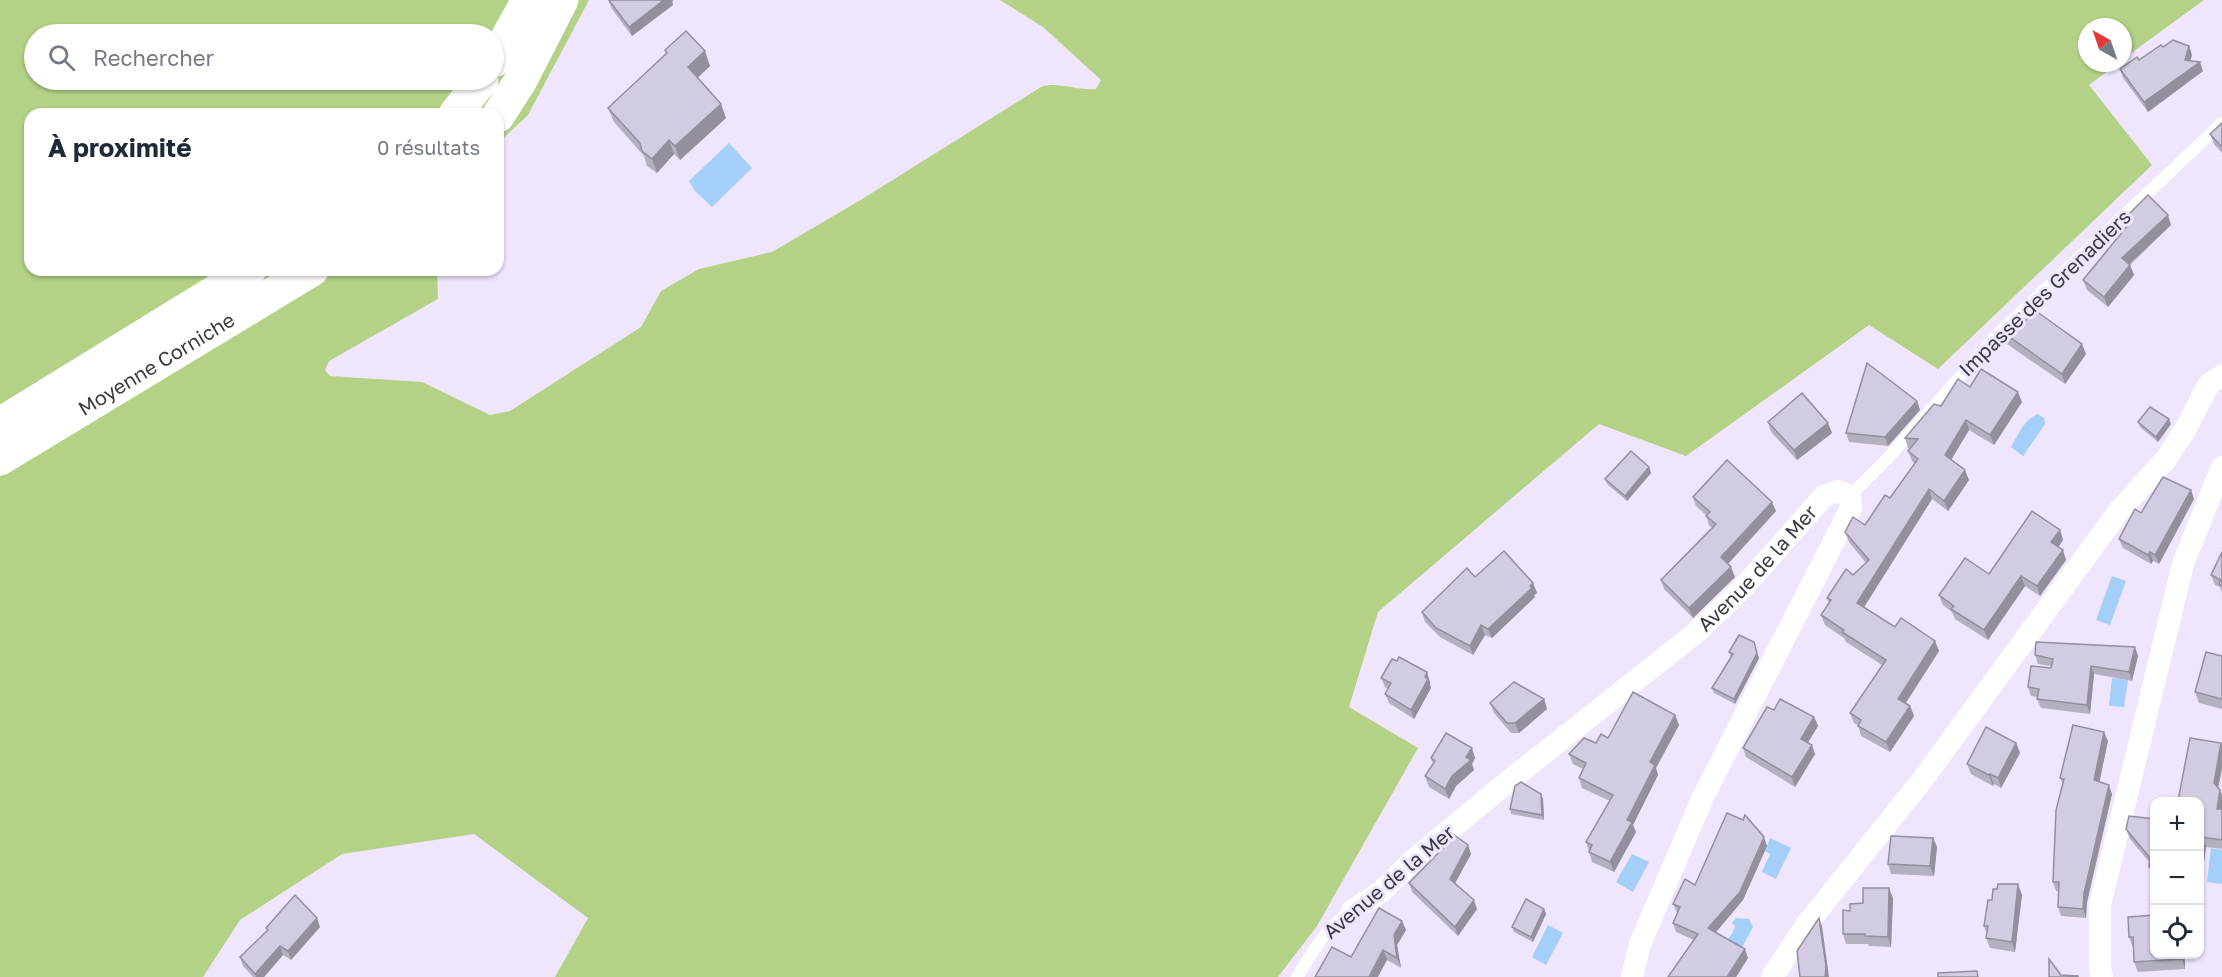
<!DOCTYPE html>
<html lang="fr">
<meta charset="utf-8">
<style>
:root{--surface:#fff;--page:#f2f2f3;--text:#1f2937;--muted:#747a83;--line:#e0e1e3}
body{margin:0;font-family:"Golos Text",sans-serif;background:var(--page);color:var(--text)}
.controls{position:absolute;right:18px;bottom:18px;display:grid;overflow:hidden;border-radius:12px;box-shadow:0 2px 4px #0004}
.controls button{width:54px;height:54px;display:grid;place-items:center;padding:0;border:0;border-bottom:2px solid var(--line);background:var(--surface);color:var(--text);font:30px sans-serif}
.compass{position:absolute;left:2078px;top:18px;width:54px;height:54px;border-radius:50%;background:var(--surface);box-shadow:0 2px 4px #0004;rotate:320deg}
.list{margin:0;padding:0;list-style:none}
h2{display:flex;justify-content:space-between;align-items:center;height:78px;margin:0;padding:0 24px;font-size:26px}
h2 small{font-size:20px;font-weight:400;color:var(--muted)}
.icon{flex:none;width:33px;height:33px;fill:none;stroke:currentColor;stroke-width:2;stroke-linecap:round;stroke-linejoin:round}
.map{position:relative;flex:none;width:2222px;height:977px;overflow:hidden}
.search{position:absolute;background:var(--surface);box-shadow:0 2px 4px #0004;left:24px;top:24px;width:480px;height:66px;display:flex;align-items:center;gap:15px;box-sizing:border-box;padding:0 21px;border-radius:33px;color:var(--muted);font-size:22px}
.panel{position:absolute;background:var(--surface);box-shadow:0 2px 4px #0004;left:24px;top:108px;width:480px;height:168px;border-radius:18px}
.map>svg:first-child{display:block}
.green{fill:#b3d286;fill-rule:evenodd}
.water{fill:#a3cff8}
.lines{fill:none;stroke-linecap:round;stroke-linejoin:round}
.lane{stroke:#fff;stroke-width:12}
.street{stroke:#fff;stroke-width:22}
.primary{stroke:#fff;stroke-width:33}
.wall{fill:#b5afc2}
.shaded-wall{fill:#948e9e}
.building{fill:#d3cbe2;stroke:#948e9e;stroke-width:1.5}
.labels{text-anchor:middle;stroke-width:6;stroke-linejoin:round;paint-order:stroke}
.street-label{font-size:20px;fill:#3c3942;stroke:#efe6fe}
</style>
<div class="map">
<svg width="2222" height="977" viewBox="0 0 2222 977">
<rect width="100%" height="100%" fill="#efe6fe"/>
<path class="green" d="M0 0H589L528 115 498 143V114H30V270H437L438 299 329 361 325 370 330 376 422 382 490 415 510 411 641 327 661 291 699 269 772 252 859 201 1041 87C1057 81 1077 91 1096 89L1101 80 1043 27 1000 0H2204L2123 59V27H2087V63H2118L2089 85 2152 165 1938 369 1869 325 1686 456 1599 424 1378 612 1349 707 1418 748 1317 926 1278 977H555L588 918 474 834 342 854 240 920 203 977H0ZM34 34H494V80H34Z"/>
<g class="water">
<path d="M729 143 752 168 712 207 695 191 689 181Z"/>
<path d="M2038 414 2044 418 2045 424 2023 456 2011 447C2018 435 2025 418 2038 414Z"/>
<path d="M2112 576 2126 581 2110 625 2096 620Z"/>
<path d="M2112 678 2128 680 2124 707 2109 706Z"/>
<path d="M1770 838 1791 848 1776 879 1762 872 1770 854 1765 851Z"/>
<path d="M2211 848 2222 850V884L2207 882Z"/>
<path d="M1632 854 1649 862 1633 892 1616 882Z"/>
<path d="M1736 918 1749 919 1753 927 1741 949 1723 944 1732 934 1735 926 1732 923Z"/>
<path d="M1548 925 1563 933 1546 965 1532 957Z"/>
</g>
<g class="lines">
<g class="lane">
<path d="M1850 496 1887 459 1998 334 2222 123"/>
<path d="M1297 977C1313 952 1326 926 1352 911"/>
</g>
<g class="street">
<path id="s1" d="M1352 911 1382 891 1411 862 1505 784 1698 631 1741 590 1824 496 1838 491 1850 496 1851 508 1703 797 1640 944 1632 977"/>
<path d="M1772 977 1807 924 1923 779 2119 511 2166 459 2185 430 2209 384 2222 376"/>
<path d="M2102 977 2100 969V905L2183 564 2222 467"/>
</g>
<g class="primary">
<path d="M494 61 528 0"/>
<path d="M455 114 482 80"/>
<path d="M498 116 521 80 562 0"/>
<path d="M0 424 250 270"/>
<path id="s2" d="M0 459 312 270"/>
</g>
</g>
<g class="wall">
<path d="M608 0H674L672 1 673 5 632 36 612 9Z"/>
<path d="M2189 46 2192 55 2190 61 2203 71 2148 112 2123 78 2120 69 2163 47Z"/>
<path d="M665 50 710 66 697 78 726 118 680 160 674 154 657 173 647 166 644 156 614 122 608 108 666 54Z"/>
<path d="M2222 123V153L2214 144 2210 134Z"/>
<path d="M2123 220 2171 225 2130 265 2134 275 2108 307 2087 290 2083 280 2126 228Z"/>
<path d="M2024 323 2082 344 2086 354 2065 384 2004 342 2001 331Z"/>
<path d="M1970 387 2022 402 1994 445 1969 430 1951 460 1969 480 1948 511 1932 499 1864 607 1895 627 1935 641 1939 651 1905 703 1910 706 1914 716 1890 752 1861 736 1858 725 1854 723 1850 713 1882 665 1846 642 1844 638 1825 625 1821 615 1829 603 1827 598 1866 563 1849 542 1845 532 1865 525 1890 498 1915 464 1912 461 1908 451 1911 448H1908L1905 438 1941 406Z"/>
<path d="M1917 401 1920 410 1888 446 1849 442 1846 433Z"/>
<path d="M1768 422 1832 433 1797 460 1771 432Z"/>
<path d="M2138 422 2171 424 2158 442 2140 427Z"/>
<path d="M1649 467 1651 473 1627 501 1607 484 1605 479Z"/>
<path d="M1693 497 1776 511 1728 564 1735 577 1693 618 1664 589 1661 580 1712 528 1709 525 1706 515 1696 506Z"/>
<path d="M2194 499 2159 564 2153 561 2151 564 2123 548 2119 539 2141 513Z"/>
<path d="M2060 530 2063 540 2058 547 2066 560 2040 596 2025 586 1988 640 1955 619 1952 612 1943 605 1939 595 1989 574Z"/>
<path d="M2222 552V593L2220 587 2215 585 2211 575Z"/>
<path d="M1475 577 1533 583 1537 593 1534 595 1535 597 1492 638 1485 635 1473 655 1440 637 1425 622 1422 612Z"/>
<path d="M1754 642 1759 658 1735 704 1714 693 1712 688 1731 657 1729 652Z"/>
<path d="M2035 655 2138 656 2132 681 2094 674 2090 714 2041 708 2037 699 2038 697 2031 696 2028 687 2051 668V666L2038 664Z"/>
<path d="M2222 656V709L2199 703 2195 692Z"/>
<path d="M1381 678 1430 682V684L1431 688 1414 719 1389 703 1385 694 1388 689 1385 687Z"/>
<path d="M1544 699 1547 709 1519 733H1511L1494 713 1490 703Z"/>
<path d="M1774 710 1814 717 1818 726 1808 743 1815 754 1795 787 1746 757 1743 748Z"/>
<path d="M1675 715 1679 725 1656 768 1658 775 1633 825 1636 832 1614 872 1592 862 1586 842 1610 801 1582 788 1579 778 1583 769 1573 764 1569 754 1608 738Z"/>
<path d="M2108 741 2099 782 2112 794 2087 902 2086 918 2061 916 2058 907 2059 891H2056L2053 882 2063 784 2060 778Z"/>
<path d="M2016 743 2020 753 2001 788 1994 784 1993 786 1971 774 1967 764Z"/>
<path d="M1431 758H1475L1472 764 1474 770 1456 786 1449 799 1429 787 1425 776 1433 764Z"/>
<path d="M2218 788 2222 795V849L2206 847 2199 894V801Z"/>
<path d="M1541 794 1543 799 1544 820 1511 814 1510 809Z"/>
<path d="M2154 819V878L2153 877 2149 867 2150 863 2130 839 2126 829Z"/>
<path d="M1933 838 1937 847 1934 876 1891 874 1888 864Z"/>
<path d="M1767 846 1743 900 1715 932 1748 958 1736 977H1668L1694 940 1676 932 1673 923 1677 913 1673 904 1695 885Z"/>
<path d="M1444 847 1471 854 1455 883 1477 909 1458 936 1412 892 1409 883Z"/>
<path d="M1997 889 2022 895 2015 952 1990 948 1986 938 1987 934 1984 926 1992 900Z"/>
<path d="M1893 898 1891 947 1869 946 1868 944H1846L1843 934 1850 911 1863 903Z"/>
<path d="M1544 909 1546 914 1533 942 1514 932 1512 927Z"/>
<path d="M2154 915V954H2185V969L2138 972 2134 962 2133 947 2129 937Z"/>
<path d="M1402 921 1406 930 1397 945 1401 968 1387 960 1351 957Z"/>
<path d="M320 927 291 960 283 955 264 977H253L243 966 240 957 267 931 266 928Z"/>
</g>
<g class="shaded-wall">
<path d="M664 0H674L672 1 673 5 632 36 629 27Z"/>
<path d="M2189 46 2192 55 2188 69 2185 60Z"/>
<path d="M705 51 710 66 693 82 688 67Z"/>
<path d="M2200 62 2203 71 2148 112 2144 102Z"/>
<path d="M721 104 726 118 680 160 675 146Z"/>
<path d="M669 140 674 154 657 173 652 159Z"/>
<path d="M2168 215 2171 225 2125 268 2122 258Z"/>
<path d="M2130 265 2134 275 2108 307 2104 297Z"/>
<path d="M2082 344 2086 354 2065 384 2062 374Z"/>
<path d="M2018 392 2022 402 1994 445 1990 435Z"/>
<path d="M1917 401 1920 410 1888 446 1885 437Z"/>
<path d="M2169 419 2171 424 2158 442 2156 437Z"/>
<path d="M1966 420 1969 430 1948 465 1945 455Z"/>
<path d="M1828 423 1832 433 1797 460 1794 450Z"/>
<path d="M1649 467 1651 473 1627 501 1625 496Z"/>
<path d="M1965 470 1969 480 1948 511 1944 501Z"/>
<path d="M1929 489 1932 499 1861 612 1857 603Z"/>
<path d="M2191 490 2194 499 2159 564 2155 555Z"/>
<path d="M1772 502 1776 511 1725 567 1721 557Z"/>
<path d="M2060 530 2063 540 2055 552 2051 542Z"/>
<path d="M2063 550 2066 560 2040 596 2037 586Z"/>
<path d="M2150 552 2153 561 2151 564 2148 555Z"/>
<path d="M1731 567 1735 577 1693 618 1689 608Z"/>
<path d="M2021 576 2025 586 1988 640 1984 630Z"/>
<path d="M1533 583 1537 593 1534 595 1535 597 1492 638 1488 629Z"/>
<path d="M1481 625 1485 635 1473 655 1470 646Z"/>
<path d="M1935 641 1939 651 1902 709 1898 699Z"/>
<path d="M2135 647 2138 656 2132 681 2129 672Z"/>
<path d="M1757 653 1759 658 1735 704 1734 699Z"/>
<path d="M2091 666 2094 674 2090 714 2087 705Z"/>
<path d="M1427 672 1430 682V684L1431 688 1414 719 1411 710Z"/>
<path d="M1544 699 1547 709 1519 733 1515 723Z"/>
<path d="M1910 706 1914 716 1890 752 1886 742Z"/>
<path d="M1675 715 1679 725 1656 768 1658 775 1633 825 1636 832 1614 872 1610 862 1650 762Z"/>
<path d="M1814 717 1818 726 1804 748 1801 739Z"/>
<path d="M2104 732 2108 741 2098 789 2094 780Z"/>
<path d="M2016 743 2020 753 2001 788 1998 778Z"/>
<path d="M2221 743 2222 745V769L2217 794 2214 783Z"/>
<path d="M1812 745 1815 754 1795 787 1792 777Z"/>
<path d="M1472 748 1475 758 1472 764 1474 770 1456 786 1449 799 1445 789 1452 776Z"/>
<path d="M1990 774 1994 784 1993 786 1989 775Z"/>
<path d="M2109 785 2112 794 2087 902 2086 918 2083 909 2084 893Z"/>
<path d="M2220 790 2222 795V813L2217 809Z"/>
<path d="M1541 794 1543 799 1544 820 1542 815Z"/>
<path d="M1764 837 1767 846 1743 900 1712 937 1708 928Z"/>
<path d="M2202 837 2206 847 2200 894 2199 856Z"/>
<path d="M1933 838 1937 847 1934 876 1930 866Z"/>
<path d="M1468 845 1471 854 1453 887 1450 879Z"/>
<path d="M2018 884 2022 895 2015 952 2012 942Z"/>
<path d="M1889 888 1893 898 1891 947 1888 937Z"/>
<path d="M1474 900 1477 909 1458 936 1455 927Z"/>
<path d="M1544 909 1546 914 1533 942 1531 937Z"/>
<path d="M317 918 320 927 291 960 288 951Z"/>
<path d="M1819 918 1822 926 1829 977H1825Z"/>
<path d="M1402 921 1406 930 1397 945 1401 968 1397 958 1394 935Z"/>
<path d="M280 946 283 955 264 977H256L255 974Z"/>
<path d="M1745 949 1748 958 1736 977H1727Z"/>
<path d="M1383 950 1387 960 1378 977H1369Z"/>
<path d="M2181 954H2185V969L2182 959Z"/>
</g>
<g class="building">
<path d="M609 0H664L629 27Z"/>
<path d="M686 31 705 51 688 67 721 104 675 146 669 140 652 159 642 151 640 143 608 108 667 53 665 50Z"/>
<path d="M2173 40 2189 46 2185 60 2200 62 2144 102 2120 69 2137 57 2139 60 2161 45 2163 47Z"/>
<path d="M2222 123V147L2210 134Z"/>
<path d="M2148 195 2168 215 2122 258 2130 265 2104 297 2083 280 2128 225 2123 220Z"/>
<path d="M2033 309 2082 344 2062 374 2001 331 2019 313 2024 323Z"/>
<path d="M1867 363 1917 401 1885 437 1846 433Z"/>
<path d="M1981 369 2018 392 1990 435 1966 420 1945 455 1965 470 1944 501 1929 489 1857 603 1895 627 1901 618 1935 641 1898 699 1910 706 1886 742 1858 726 1861 720 1850 713 1886 660 1842 632 1844 630 1821 615 1831 600 1827 598 1846 569 1853 575 1869 560 1845 532 1853 517 1865 525 1885 495 1890 498 1918 459 1908 451 1918 439 1905 438 1934 404 1941 406 1958 379 1970 387Z"/>
<path d="M1802 393 1828 423 1794 450 1768 422Z"/>
<path d="M2150 407 2169 419 2156 437 2138 422Z"/>
<path d="M1631 451 1649 467 1625 496 1605 479Z"/>
<path d="M1727 460 1772 502 1721 557 1731 567 1689 608 1661 580 1716 524 1706 516 1710 512 1693 497Z"/>
<path d="M2163 477 2191 490 2155 555 2150 552 2148 555 2119 539 2135 509 2141 513Z"/>
<path d="M2032 511 2060 530 2051 542 2063 550 2037 586 2021 576 1984 630 1951 609 1954 606 1939 595 1965 558 1989 574Z"/>
<path d="M1504 551 1533 583 1530 586 1532 588 1488 629 1481 625 1470 646 1436 628 1422 612 1467 568 1475 577Z"/>
<path d="M2222 552V586L2219 584 2221 580 2211 575Z"/>
<path d="M1739 635 1754 642 1757 653 1734 699 1712 688 1733 654 1729 652Z"/>
<path d="M2036 642 2135 647 2129 672 2091 666 2087 705 2037 699 2039 689 2028 687 2031 666 2051 668 2053 659 2035 655Z"/>
<path d="M2206 652 2222 656V699L2195 692Z"/>
<path d="M1399 657 1427 672 1425 677 1428 679 1411 710 1385 694 1391 683 1381 678 1392 659 1397 661Z"/>
<path d="M1514 682 1544 699 1515 723H1507L1490 703Z"/>
<path d="M1633 692 1675 715 1650 762 1655 765 1627 820 1632 822 1610 862 1589 852 1592 845 1586 842 1613 795 1579 778 1586 763 1569 754 1584 738 1596 743 1601 734 1608 738Z"/>
<path d="M1780 699 1814 717 1801 739 1812 745 1792 777 1743 748 1767 707 1774 710Z"/>
<path d="M2073 725 2104 732 2094 780 2109 785 2084 893 2083 909 2058 907 2059 882H2053L2056 810 2064 779 2060 778Z"/>
<path d="M1986 727 2016 743 1998 778 1990 774 1989 775 1967 764Z"/>
<path d="M1446 733 1472 748 1466 757 1471 760 1452 776 1445 789 1425 776 1435 761 1431 758Z"/>
<path d="M2190 738 2221 743 2214 783 2220 790 2217 809H2222V840L2202 837 2199 856V801H2178Z"/>
<path d="M1521 782 1541 794 1542 815 1510 809 1515 786Z"/>
<path d="M1727 813 1743 820 1745 815 1764 837 1740 892 1708 928 1745 949 1727 977H1668L1698 934 1673 923 1680 907 1673 904 1685 879 1695 885Z"/>
<path d="M2129 816 2154 819V871H2152V867H2149L2150 858 2126 829Z"/>
<path d="M1453 834 1468 845 1450 879 1474 900 1455 927 1409 883 1444 847Z"/>
<path d="M1891 836 1933 838 1930 866 1888 864Z"/>
<path d="M1998 884H2018L2012 942 1986 938 1988 926H1984L1988 900H1992L1993 889H1997Z"/>
<path d="M1863 888H1889L1888 937 1865 936V934H1843V910L1850 911V904L1863 903Z"/>
<path d="M295 895 317 918 288 951 280 946 255 974 240 957 268 930 266 928Z"/>
<path d="M1526 899 1544 909 1531 937 1512 927Z"/>
<path d="M1379 908 1402 921 1394 935 1397 958 1383 950 1369 977H1315L1332 947 1351 957Z"/>
<path d="M2154 915V954H2181L2182 959 2134 962 2133 937H2129L2128 917Z"/>
<path d="M1819 918 1826 966 1825 977H1800L1797 951Z"/>
<path d="M2049 959 2061 975 2078 976V977H2049Z"/>
<path d="M1977 971 1978 977H1938V973Z"/>
</g>
<g class="labels">
<g class="street-label">
<text transform="translate(2045 293) rotate(-44)" y="7">Impasse des Grenadiers</text>
<text dy="7" stroke="none"><textPath href="#s2" startOffset="183">Moyenne Corniche</textPath></text>
<text dy="7" stroke="none"><textPath href="#s1" startOffset="532">Avenue de la Mer</textPath></text>
<text transform="translate(1389 882) rotate(-40)" y="7">Avenue de la Mer</text>
</g>
</g>
</svg>
<div class="controls">
<button>+</button>
<button>−</button>
<button><svg class="icon" aria-label="locate" viewBox="0 0 24 24"><circle cx="12" cy="12" r="6"/><path d="M12 2v4M12 18v4M2 12h4M18 12h4"/></svg></button>
</div>
<svg class="compass" viewBox="-18 -18 36 36"><path d="M0-13l5 13h-10z" fill="#e53935"/><path d="M0 13l5-13h-10z" fill="#747a83"/></svg>
<div class="search"><svg class="icon" aria-label="search" viewBox="0 0 24 24"><circle cx="10" cy="10" r="6"/><path d="M15 15l6 6"/></svg>Rechercher</div>
<section class="panel">
<h2>À proximité<small>0 résultats</small></h2>
<ul class="list">
</ul>
</section>
</div>
